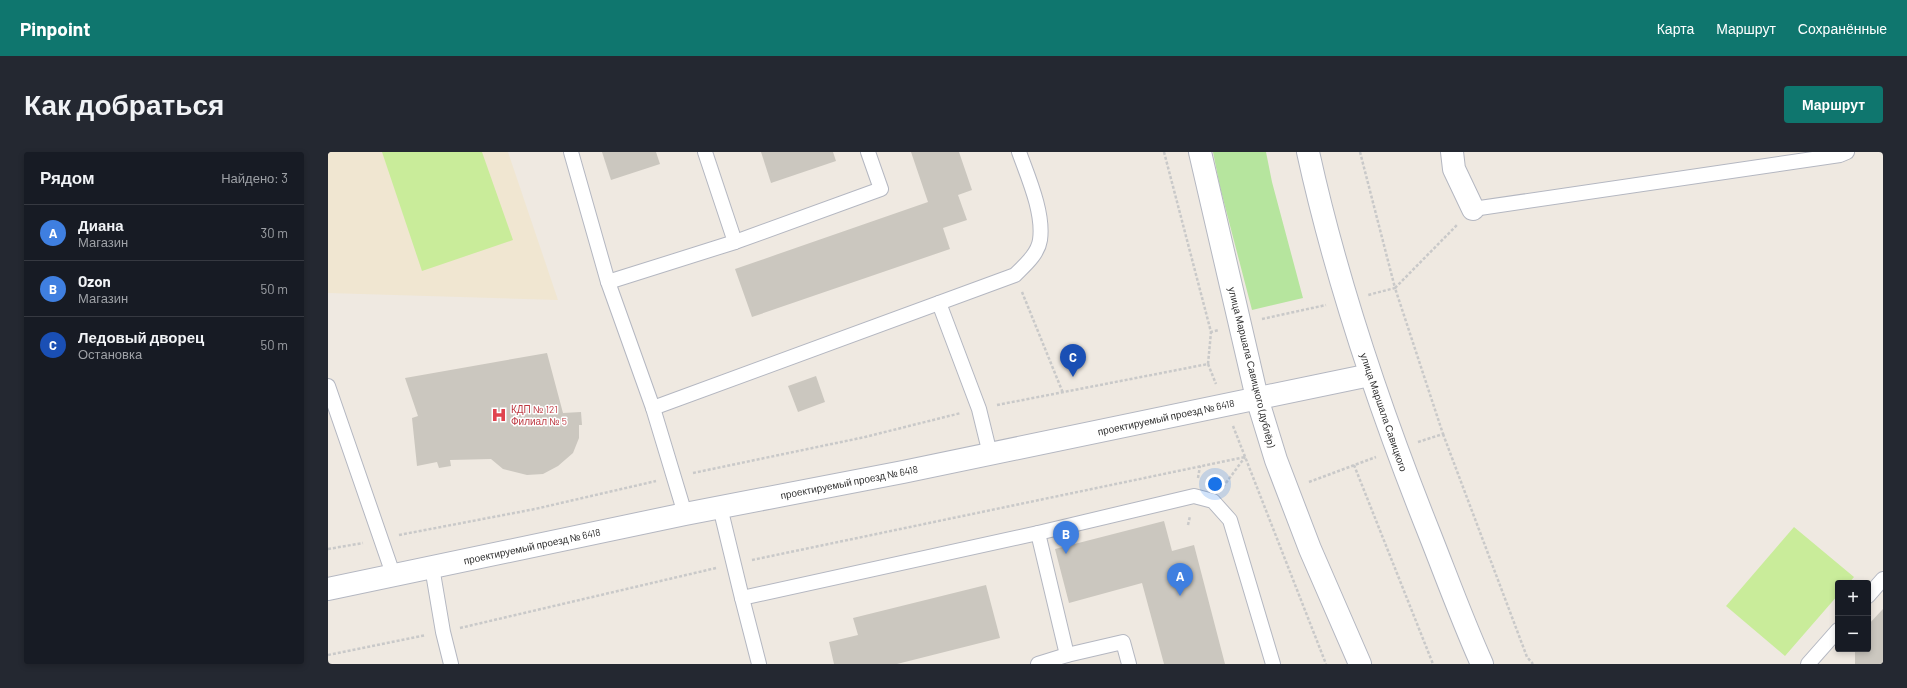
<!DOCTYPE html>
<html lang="ru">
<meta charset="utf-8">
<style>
:root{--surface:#171b24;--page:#242831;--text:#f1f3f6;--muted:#9ea1a6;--line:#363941;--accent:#0f766e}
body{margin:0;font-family:Barlow,sans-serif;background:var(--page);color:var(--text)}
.controls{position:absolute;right:12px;bottom:12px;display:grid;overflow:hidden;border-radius:4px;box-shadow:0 2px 6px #0003}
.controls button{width:36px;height:36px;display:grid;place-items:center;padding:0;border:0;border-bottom:1px solid var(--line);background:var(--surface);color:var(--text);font:20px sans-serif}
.you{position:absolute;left:887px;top:332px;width:14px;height:14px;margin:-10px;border:3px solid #fff;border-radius:50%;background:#1a73e8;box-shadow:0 0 0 6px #1a73e833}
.badge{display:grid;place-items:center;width:26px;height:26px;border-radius:50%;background:var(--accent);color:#fff;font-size:13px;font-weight:700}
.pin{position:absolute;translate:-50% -33px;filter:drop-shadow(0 1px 2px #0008)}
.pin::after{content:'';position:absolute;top:21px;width:14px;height:12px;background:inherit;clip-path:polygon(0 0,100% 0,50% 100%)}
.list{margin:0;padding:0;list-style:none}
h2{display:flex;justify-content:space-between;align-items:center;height:52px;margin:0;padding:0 16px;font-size:17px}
h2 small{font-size:13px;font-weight:400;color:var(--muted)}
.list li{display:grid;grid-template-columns:26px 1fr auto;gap:12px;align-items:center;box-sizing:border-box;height:56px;padding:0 16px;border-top:1px solid var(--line)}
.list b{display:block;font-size:15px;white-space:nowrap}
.list p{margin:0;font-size:13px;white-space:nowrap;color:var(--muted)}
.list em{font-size:13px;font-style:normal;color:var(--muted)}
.map{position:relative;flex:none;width:1555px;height:512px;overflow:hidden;border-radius:4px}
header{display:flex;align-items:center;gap:24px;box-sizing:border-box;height:56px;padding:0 20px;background:var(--accent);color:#fff}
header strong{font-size:19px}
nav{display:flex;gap:22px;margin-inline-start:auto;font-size:14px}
.intro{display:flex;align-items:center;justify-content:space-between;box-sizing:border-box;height:96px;padding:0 24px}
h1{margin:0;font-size:28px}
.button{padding:10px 18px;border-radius:4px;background:var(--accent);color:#fff;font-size:14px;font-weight:700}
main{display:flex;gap:24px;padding:0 24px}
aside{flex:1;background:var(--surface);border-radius:4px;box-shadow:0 2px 6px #0003}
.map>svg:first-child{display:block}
.education{fill:#f0e6d1}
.green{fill:#b6e59e}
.pitch{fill:#c9ec9a}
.building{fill:#cbc7bf}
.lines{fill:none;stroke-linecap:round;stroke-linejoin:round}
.lane-casing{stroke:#b4b7c1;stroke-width:16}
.street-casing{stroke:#b4b7c1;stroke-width:24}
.secondary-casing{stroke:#b4b7c1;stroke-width:24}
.path{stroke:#c9c9c9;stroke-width:2.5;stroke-dasharray:3 2;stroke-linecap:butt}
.lane{stroke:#fff;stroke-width:14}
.street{stroke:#fff;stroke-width:22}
.secondary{stroke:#fff;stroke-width:22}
.labels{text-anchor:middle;stroke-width:3;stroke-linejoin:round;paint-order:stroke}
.street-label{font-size:10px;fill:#2e2e2e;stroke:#fff}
.health-label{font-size:10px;fill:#be3a42;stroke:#fff;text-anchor:start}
</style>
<header>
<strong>Pinpoint</strong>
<nav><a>Карта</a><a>Маршрут</a><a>Сохранённые</a></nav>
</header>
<div class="intro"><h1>Как добраться</h1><a class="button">Маршрут</a></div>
<main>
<aside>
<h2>Рядом<small>Найдено: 3</small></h2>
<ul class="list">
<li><span class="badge" style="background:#3f7fe0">A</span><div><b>Диана</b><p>Магазин</p></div><em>30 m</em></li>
<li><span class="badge" style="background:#3f7fe0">B</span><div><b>Ozon</b><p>Магазин</p></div><em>50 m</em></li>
<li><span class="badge" style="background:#1a4fb4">C</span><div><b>Ледовый дворец</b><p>Остановка</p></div><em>50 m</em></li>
</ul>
</aside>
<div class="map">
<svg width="1555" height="512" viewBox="0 0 1555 512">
<rect width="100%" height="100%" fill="#efe9e1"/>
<path class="education" d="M0 0H180L230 148 0 141Z"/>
<path class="green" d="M885 0H938L944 30 975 146 924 158 892 35Z"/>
<g class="pitch">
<path d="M54 0H154L185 88 94 119Z"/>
<path d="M1466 375 1526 425 1521 431H1510V443L1457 504 1398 454Z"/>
</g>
<g class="building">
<path d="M274 0H328L332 12 283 28Z"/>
<path d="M433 0H505L508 9 443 31Z"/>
<path d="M583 0H631L644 38 630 43 639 68 615 76 622 97 424 165 407 117 600 50Z"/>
<path d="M219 201 235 261 253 260 254 273H251V286L245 301 230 314 215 322 199 323 175 317 163 307 122 308 123 314 111 316 109 310 89 314 84 266 90 264 77 226Z"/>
<path d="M488 224 497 250 470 260 460 234Z"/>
<path d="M836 369 844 399 866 393 897 512H836L814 431 741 451 727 397Z"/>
<path d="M658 433 672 486 569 512H506L501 490 530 483 525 466Z"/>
<path d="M1555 457V512H1527V497H1540V473Z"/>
</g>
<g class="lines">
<g class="lane-casing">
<g id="lane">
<path d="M243 0 280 130 325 256 687 123C697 113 710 102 712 88 716 61 700 25 691 0"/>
<path d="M377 0 407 90"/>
<path d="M1145 57 1512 3 1519 0"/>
<path d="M280 130 407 90 553 37 540 0"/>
<path d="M611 151 651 257 662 302"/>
<path d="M0 234 65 422"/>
<path d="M325 256 357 362"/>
<path d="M392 355 414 446"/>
<path d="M710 381 739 503"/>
<path d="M104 415 115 480 123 512"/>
<path d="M1540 444 1555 427"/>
<path d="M431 512 414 446 710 381 866 344 885 349 902 368 945 512"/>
<path d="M710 512 739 503 795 490 801 512"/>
<path d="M1480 512 1510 478"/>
</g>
</g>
<g class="street-casing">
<g id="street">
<path d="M872 0 929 246 948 308 982 397 1032 512"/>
<path d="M1124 0 1126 17 1145 57"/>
<path d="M0 437 357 362 575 320 1042 223"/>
</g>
</g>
<g class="secondary-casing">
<path id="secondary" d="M980 0C1009 132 1052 258 1102 383 1119 426 1135 470 1154 512"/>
</g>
<g class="path">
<path d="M836 0 883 180 891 178"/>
<path d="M1032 0 1067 136 1040 143"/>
<path d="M694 140 735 241"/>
<path d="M934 167 998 153"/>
<path d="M880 212 888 232"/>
<path d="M669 253 880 212 883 180"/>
<path d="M905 274 998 512"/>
<path d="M1115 282 1199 505 1205 512"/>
<path d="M1090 290 1115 282 1067 136 1130 72"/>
<path d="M1026 313 1105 512"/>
<path d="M365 321 537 285 633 261"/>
<path d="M870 326 872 314"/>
<path d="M981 330 1048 305"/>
<path d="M895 335 917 305"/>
<path d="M860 373 862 364"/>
<path d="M71 383 207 357 328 329"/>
<path d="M0 397 35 391"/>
<path d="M424 408 917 305"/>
<path d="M132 476 388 416"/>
<path d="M0 503 98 483"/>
</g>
<use href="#lane" class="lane"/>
<use href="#street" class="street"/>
<use href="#secondary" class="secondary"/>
</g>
<defs>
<g id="hospital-bare" transform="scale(1.2)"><path d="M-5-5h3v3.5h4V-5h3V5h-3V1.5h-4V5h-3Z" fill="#e0444e" stroke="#fff" stroke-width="2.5" paint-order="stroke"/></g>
</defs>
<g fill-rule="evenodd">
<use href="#hospital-bare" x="171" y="263"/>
</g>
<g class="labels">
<g class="street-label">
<text transform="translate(924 215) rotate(76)" y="4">улица Маршала Савицкого (дублёр)</text>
<text transform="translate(1056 260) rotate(71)" y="4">улица Маршала Савицкого</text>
<text transform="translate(838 265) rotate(-12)" y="4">проектируемый проезд № 6418</text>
<text transform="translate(521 330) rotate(-11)" y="4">проектируемый проезд № 6418</text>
<text transform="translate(204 394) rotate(-12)" y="4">проектируемый проезд № 6418</text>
</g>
<g class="health-label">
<text x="183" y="261">КДП № 121<tspan x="183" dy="12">Филиал № 5</tspan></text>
</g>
</g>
</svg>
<div class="controls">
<button>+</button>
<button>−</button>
</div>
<div class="you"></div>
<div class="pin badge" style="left:852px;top:444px;background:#3f7fe0">A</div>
<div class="pin badge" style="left:738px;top:402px;background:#3f7fe0">B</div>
<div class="pin badge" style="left:745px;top:225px;background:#1a4fb4">C</div>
</div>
</main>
